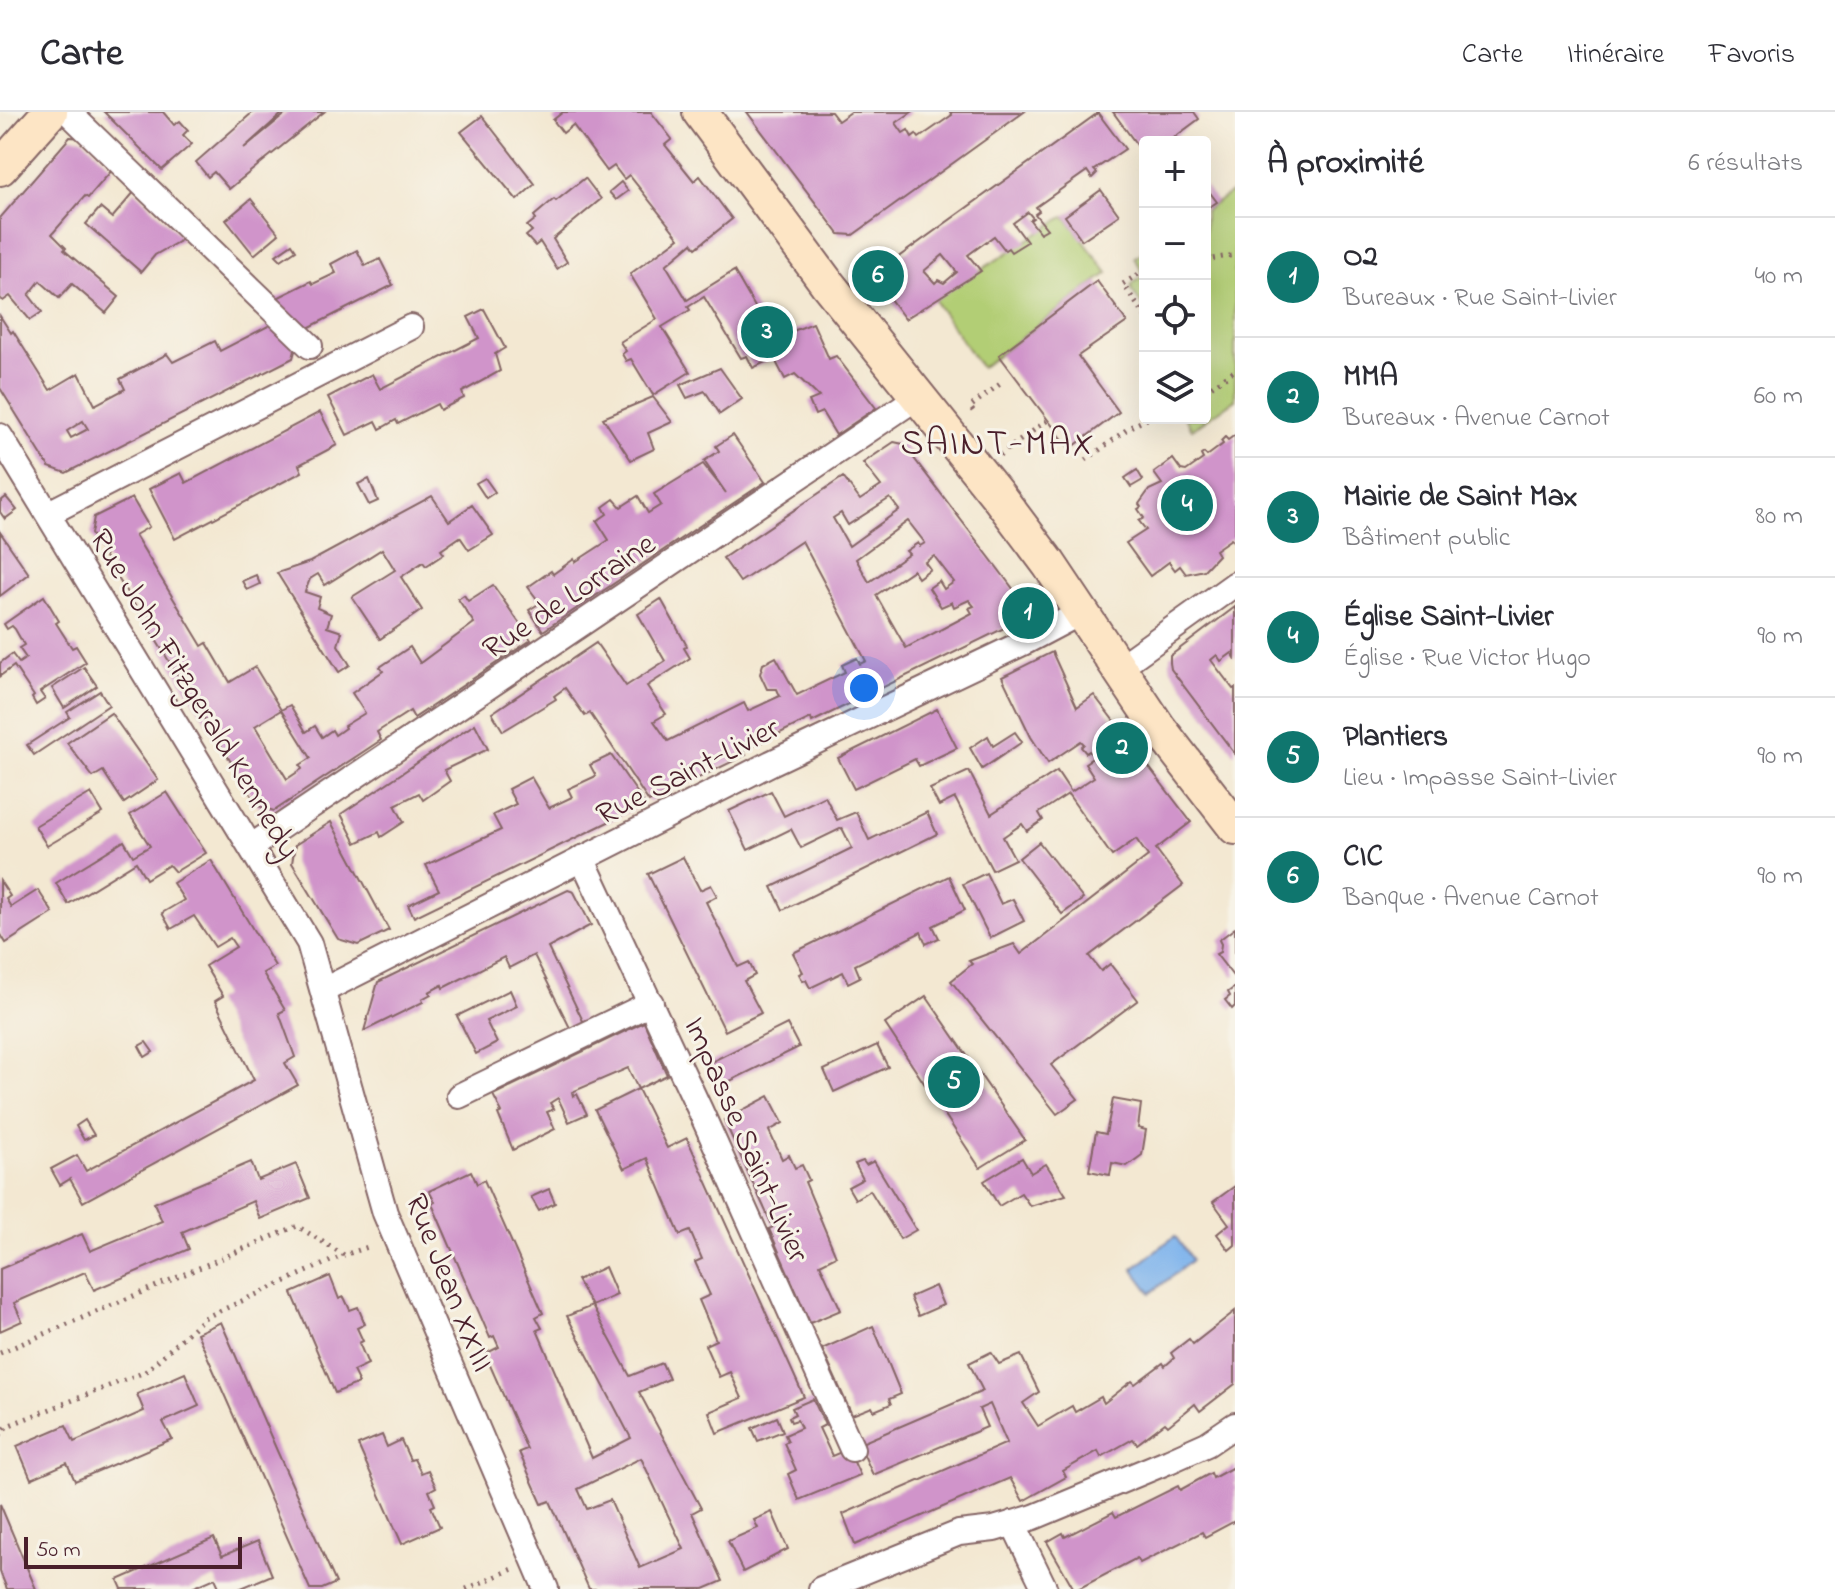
<!DOCTYPE html>
<html lang="fr">
<meta charset="utf-8">
<style>
:root{--surface:#fff;--page:#f2f2f3;--text:#2b2b33;--muted:#7c7c81;--line:#e1e1e2;--accent:#0f766e}
body{margin:0;font-family:"Indie Flower",sans-serif;background:var(--page);color:var(--text)}
.controls{position:absolute;right:24px;top:24px;display:grid;overflow:hidden;border-radius:8px;box-shadow:0 8px 32px #0002}
.controls button{width:72px;height:72px;display:grid;place-items:center;padding:0;border:0;border-bottom:2px solid var(--line);background:var(--surface);color:var(--text);font:40px sans-serif}
.scale{position:absolute;left:24px;bottom:20px;width:218px;box-sizing:border-box;padding-left:8px;border:4px solid #4a1f2b;border-top:0;font-size:22px;line-height:28px;white-space:nowrap;color:#4a1f2b;-webkit-text-stroke:6px #f7f3e8;paint-order:stroke}
.you{position:absolute;left:864px;top:576px;width:28px;height:28px;margin:-20px;border:6px solid #fff;border-radius:50%;background:#1a73e8;box-shadow:0 0 0 12px #1a73e833}
.badge{display:grid;place-items:center;width:52px;height:52px;border-radius:50%;background:var(--accent);color:#fff;font-size:26px;font-weight:700}
.pin{position:absolute;translate:-50% -50%;border:4px solid #fff;box-shadow:0 2px 8px #0006}
.list{margin:0;padding:0;list-style:none}
h2{display:flex;justify-content:space-between;align-items:center;height:104px;margin:0;padding:0 32px;font-size:34px}
h2 small{font-size:26px;font-weight:400;color:var(--muted)}
.list li{display:grid;grid-template-columns:52px 1fr auto;gap:24px;align-items:center;box-sizing:border-box;height:120px;padding:0 32px;border-top:2px solid var(--line)}
.list b{display:block;font-size:30px;white-space:nowrap}
.list p{margin:0;font-size:26px;white-space:nowrap;color:var(--muted)}
.list em{font-size:26px;font-style:normal;color:var(--muted)}
.icon{flex:none;width:44px;height:44px;fill:none;stroke:currentColor;stroke-width:2;stroke-linecap:round;stroke-linejoin:round}
.map{position:relative;flex:none;width:1235px;height:1477px;overflow:hidden}
header{display:flex;align-items:center;gap:48px;box-sizing:border-box;height:112px;padding:0 40px;background:var(--surface);border-bottom:2px solid var(--line)}
header strong{font-size:38px}
nav{display:flex;gap:44px;margin-inline-start:auto;font-size:28px}
main{display:flex}
aside{flex:1;background:var(--surface)}
.map>svg:first-child{display:block}
.green{fill:#b2ce74;stroke:#7e7650;stroke-width:2}
.water{fill:#7eb3ec;stroke:#64698c;stroke-width:2}
.building{fill:#d094ca;fill-rule:evenodd}
.lines{fill:none;stroke-linecap:round;stroke-linejoin:round}
.street-casing{stroke:#856565;stroke-width:28}
.secondary-casing{stroke:#856565;stroke-width:38}
.path{stroke:#856565;stroke-width:5;stroke-dasharray:2 6;stroke-linecap:butt}
.street{stroke:#fff;stroke-width:24}
.secondary{stroke:#fde5c5;stroke-width:34}
.labels{text-anchor:middle;stroke-width:6;stroke-linejoin:round;paint-order:stroke}
.street-label{font-size:32px;fill:#4a1f2b;stroke:#f7f3e8}
.quarter-label{font-size:36px;letter-spacing:2px;fill:#4a1f2b;stroke:#f7f3e8}
</style>
<header>
<strong>Carte</strong>
<nav><a>Carte</a><a>Itinéraire</a><a>Favoris</a></nav>
</header>
<main>
<div class="map">
<svg width="1235" height="1477" viewBox="0 0 1235 1477">
<rect width="100%" height="100%" fill="#f7f3e8"/>
<filter id="ink" filterUnits="userSpaceOnUse"><feTurbulence type="fractalNoise" baseFrequency=".0125" numOctaves="2"/><feDisplacementMap in="SourceGraphic" scale="16" xChannelSelector="R" yChannelSelector="G"/><feConvolveMatrix kernelMatrix="1 2 1 2 8 2 1 2 1" color-interpolation-filters="sRGB"/></filter>
<filter id="wash" filterUnits="userSpaceOnUse"><feTurbulence type="fractalNoise" baseFrequency=".006" numOctaves="4" result="noise"/><feDisplacementMap in="SourceGraphic" scale="32" xChannelSelector="R" yChannelSelector="G"/><feGaussianBlur stdDeviation="1.8" result="paint"/><feColorMatrix in="noise" values="0 0 0 0 0 0 0 0 0 0 0 0 0 0 0 0 0 1.4 0 .05"/><feComposite in="paint" operator="in"/></filter>
<g filter="url(#wash)">
<rect width="100%" height="100%" fill="#f3e8d2"/>
<g class="green">
<path d="M1235 78V288L1192 317 1185 306H1205V99Z"/>
<path d="M1065 104 1108 161 981 256 934 188Z"/>
<path d="M1145 139V198L1131 177 1132 172 1144 164 1135 145Z"/>
</g>
<path class="water" d="M1175 1124 1192 1148 1151 1181 1133 1157Z"/>
<g id="blocks">
<g class="building">
<path d="M104 0H163L174 13 180 9 188 18 183 23 192 32 162 58Z"/>
<path d="M253 0H284L244 36 288 0H324L229 77 214 60 208 65 196 50Z"/>
<path d="M563 0H651L672 27 665 33 694 69 700 64 732 107 696 136 692 131 666 153 687 188 734 159 766 214 775 209 783 223 813 211 829 247 836 244 876 296 836 323 822 300 815 303 809 289 819 285 795 262 785 267 774 246 753 256 747 244 741 246 704 185 688 195 690 198 662 215 690 260 653 283 631 247 626 249 622 242 626 239 620 230 657 207 630 162 679 126 629 63 624 67 614 54 607 59 573 13 563 21 553 8Z"/>
<path d="M747 0H831L838 9 851 0H912L896 11 903 21 908 18 912 25 916 22 919 26 952 3 950 0H1024L853 123 839 122Z"/>
<path d="M1113 0H1194L1199 7 1168 30H1145V44Z"/>
<path d="M1098 1 1125 37 1094 58 1097 61 1092 66 1087 59 1036 95 1039 99 1035 102 1047 117 1040 121 1030 108 1033 106 1028 100 1013 111 1027 130 1011 140 1008 136 1005 138 994 124 968 143 981 159 905 207 878 171 879 159ZM943 143 957 160 944 171 938 168 935 171 924 159Z"/>
<path d="M482 4 535 72 517 88 461 20Z"/>
<path d="M70 25 82 26 113 57 88 86 85 84 52 122 66 136 64 138 119 185 106 201 72 172 59 186 40 169 29 183 42 200 30 208 10 184 3 189 0 186V106Z"/>
<path d="M585 66 601 87 553 127 567 150 557 157 540 130 535 134 526 124 532 119 527 114 536 107 534 104 554 87 556 89Z"/>
<path d="M621 70 628 79 616 88 609 80Z"/>
<path d="M1205 74 1217 90 1205 98Z"/>
<path d="M1101 78 1119 103 1082 128 1065 104Z"/>
<path d="M135 79 183 127 155 143 141 160 86 112 100 96 112 106Z"/>
<path d="M251 87 279 122 254 143 226 108Z"/>
<path d="M292 132 296 138 281 148 276 143Z"/>
<path d="M357 138 365 154 380 147 393 173 304 218 273 188 311 169 313 172 336 161 331 152Z"/>
<path d="M1097 169 1127 210 1078 244 1119 300 1070 337 999 243Z"/>
<path d="M484 197 505 236 495 242 500 259 462 280 464 286 440 298 437 292 398 312 396 308 380 317 376 309 347 323 328 285 372 262 380 277 479 226 468 205Z"/>
<path d="M0 204 11 221 13 219 50 278 79 261 95 293 125 277 120 267 167 242 173 250 215 229 220 239 272 212 296 235 293 246 66 361 49 355 0 276ZM83 309 88 317 71 326 67 319Z"/>
<path d="M720 256 742 287 720 302 705 279 687 286 680 273Z"/>
<path d="M653 285 672 310 648 321 654 337 631 348 603 306Z"/>
<path d="M320 300 337 333 299 353 302 360 175 427 149 377 181 361 186 371Z"/>
<path d="M733 323 765 370 543 519 529 498 540 491 528 475 551 459 553 462 574 447 575 450 609 428 597 409 607 402 603 395 614 387 621 395 638 384 648 401 661 393 654 382 703 352 726 381 704 349 719 339 716 334Z"/>
<path d="M1235 323V431L1231 427 1215 438 1218 443 1204 458 1186 462 1180 454 1175 458 1169 450 1150 464 1126 431 1146 418 1139 409 1144 406 1138 397 1141 395 1139 392 1149 378 1162 372 1154 361 1173 347 1181 358 1186 359 1203 347 1201 343 1204 341 1207 344 1223 332 1221 329 1225 325 1228 328Z"/>
<path d="M894 330 903 332 990 446 1029 498 1027 505 812 610 811 606 743 639 746 643 649 690 590 601 585 604 565 576 554 584 556 587 503 619 492 601 596 531 626 574 665 549 638 502 661 487 687 534 684 536 690 546 647 574 666 602 654 609 668 629 744 591 748 599 780 584 777 577H767L760 562 763 552 776 545 797 583 845 560 842 553 857 546 860 552 866 549 802 429 740 470 723 446 843 365 860 388 881 374 863 351ZM890 386 899 398 849 434 833 406 841 401 848 413ZM908 409 925 431 920 434 918 431 906 439 909 442 869 470 856 447ZM934 444 954 470 944 477 939 469 929 476 941 495 952 490 954 495 969 488 974 494 969 496 972 501 906 536 876 483 913 458 918 466 930 457 925 450Z"/>
<path d="M1137 358 1143 368 1131 375 1125 366Z"/>
<path d="M485 366 495 380 486 386 476 371Z"/>
<path d="M369 367 378 389 369 393 358 372Z"/>
<path d="M432 384 449 409 472 393 493 423 469 438 460 425 441 438 444 442 426 454 423 450 401 465 422 498 380 527 352 485 395 458 382 437 325 473 318 462 310 467 305 480 320 485 317 496 331 502 327 515 342 520 338 533 350 553 339 560 277 461 310 450Z"/>
<path d="M6 385 17 398 5 407 0 400V390Z"/>
<path d="M132 386 149 415 135 423 202 534 207 531 230 570 255 555 281 598 290 593 306 620 315 614 322 625 332 618 335 623 345 616 344 614 365 601 352 581 383 559 380 555 410 535 420 551 474 511 458 487 464 483 468 489 493 473 531 528 414 606 410 599 377 620 381 628 274 699 258 694 91 422 94 405ZM281 598 311 646 300 653 302 657 287 667 255 614Z"/>
<path d="M0 420 29 462 0 484Z"/>
<path d="M256 463 260 472 247 478 242 469Z"/>
<path d="M44 484 59 509 56 511 72 536 76 534 86 550 40 580 45 587 36 593 32 586 34 584 14 554 0 564V551L12 542 19 551 26 546 19 536 24 533 15 517 12 514 7 517 4 512Z"/>
<path d="M1235 495V546L1232 541 1221 549 1217 543 1211 548 1233 577 1235 576V642L1171 557 1170 551V544Z"/>
<path d="M1052 540 1077 595 1094 583 1191 710 1156 737 1183 773 1089 844 1101 859 1110 852 1138 888 1051 953 1078 987 1057 1002 951 869 972 852 969 849 1014 832 1021 842 1148 744 1136 727 1112 744 1068 682 1039 701 1043 708 1027 719 1022 712 1003 725 1015 747 992 758 955 686 939 694 930 677 969 659 991 702 1057 659 1071 680 1094 665 1085 651 1094 645 1089 639 1086 641 1081 635 1084 632 1081 629 1048 651 1031 625 1002 565Z"/>
<path d="M84 555 97 574 64 596 52 576Z"/>
<path d="M100 579 109 593 34 643 27 633 70 605 67 600Z"/>
<path d="M937 597 957 636 919 654 915 647 854 677 838 646Z"/>
<path d="M111 601 158 668 124 691 103 659 93 665 67 631Z"/>
<path d="M475 612 488 637 444 658 450 669 423 688 419 681 395 693 404 710 381 725 379 720 356 731 341 702Z"/>
<path d="M1015 620 1022 630 982 657 970 636 988 624 993 634Z"/>
<path d="M611 643 645 692 414 805 408 793 439 778 426 753 501 718 493 703 516 692 508 677 531 665 549 696 572 685 568 677 596 664 590 653Z"/>
<path d="M771 679 784 704 825 684 837 708 856 700 869 728 927 700 937 722 783 798 772 775 852 736 842 716 801 736 791 717 748 738 729 699Z"/>
<path d="M167 680 206 741 175 760 169 753 146 767 136 750 68 792 56 771 124 729 133 744 150 734 130 703Z"/>
<path d="M91 681 103 701 47 734 35 714Z"/>
<path d="M331 710 389 818 358 833 338 827 292 751 295 733Z"/>
<path d="M1039 730 1083 787 1062 802 1019 746Z"/>
<path d="M683 745 700 778 711 773 717 784 706 790 738 855 749 850 755 863 744 869 761 901 725 919 648 762Z"/>
<path d="M211 748 275 854 263 861 285 898 279 901 295 945 285 951 298 973 83 1090 70 1067 60 1073 51 1057 77 1043 86 1059 254 968 215 889 223 884 205 854 236 835 230 826 215 835 194 804 171 817 162 801 184 788 173 771Z"/>
<path d="M986 761 1001 792 1013 787 1024 809 990 826 963 772Z"/>
<path d="M949 764 965 798 933 814 939 826 926 832 921 820 855 853 860 865 848 871 843 860 810 876 806 868 803 869 799 862 803 860 793 841Z"/>
<path d="M0 769 10 784 6 787 11 795 38 778 53 801 6 831 0 821Z"/>
<path d="M568 778 574 780 591 813 548 836 584 911 571 918 534 843 509 856 504 845 443 876 442 873 429 880 431 882 422 887 423 890 364 919 378 870Z"/>
<path d="M1235 816V863L1233 864 1216 842 1220 840 1221 832 1219 828Z"/>
<path d="M1235 875V894L1232 897 1225 888 1230 884 1228 880Z"/>
<path d="M510 878 517 894 486 909 497 931 476 942 457 904Z"/>
<path d="M926 884 1025 1028 980 1056 885 912Z"/>
<path d="M644 910 667 963 638 977 667 1036 687 1026 804 1285 717 1321 709 1300 742 1286 730 1260 719 1265 705 1233 716 1228 699 1188 710 1183 695 1150 702 1147 690 1119 680 1123 647 1046 624 1057 595 998 638 977 628 956 572 980 573 984 577 982 587 1002 569 1010 558 986 550 991 554 997 547 1000 555 1017 513 1038 498 1002 502 1000 493 983Z"/>
<path d="M787 912 799 935 718 975 707 952Z"/>
<path d="M146 930 153 940 145 945 139 934Z"/>
<path d="M877 933 888 955 834 980 824 958Z"/>
<path d="M769 984 783 1011 769 1019 782 1047 789 1043 795 1056 802 1053 809 1068 805 1070 836 1144 820 1152 841 1198 810 1211 769 1117 773 1115 724 1008Z"/>
<path d="M1113 987 1141 992 1138 1016 1146 1018 1142 1043 1127 1054 1112 1051 1110 1063 1089 1059 1096 1020 1106 1022Z"/>
<path d="M85 1008 94 1023 84 1028 76 1014Z"/>
<path d="M1022 1046 1031 1061 1046 1052 1066 1083 1030 1094 1021 1081 999 1094 984 1069Z"/>
<path d="M863 1049 866 1053 874 1049 916 1118 900 1127 870 1078 855 1087 848 1075 863 1067 855 1052Z"/>
<path d="M251 1050 258 1068 296 1052 310 1086 260 1107 253 1089 182 1120 189 1137 94 1178 85 1160 14 1191 22 1209 0 1219V1157L82 1122 90 1139 162 1109 154 1091Z"/>
<path d="M471 1059 477 1072 484 1068 543 1201 536 1205 542 1216 537 1218 592 1346 631 1326 567 1204 592 1194 630 1264 662 1251 669 1267 639 1280 701 1396 692 1401 723 1469 704 1477H589L550 1389 542 1392 519 1340 527 1337 485 1242 499 1235 494 1224 490 1226 432 1092 435 1090 429 1079ZM641 1346 684 1437 640 1456 610 1388 587 1397 578 1377Z"/>
<path d="M1235 1074V1133L1229 1138 1217 1122 1229 1112 1213 1090Z"/>
<path d="M549 1077 555 1091 539 1099 531 1085Z"/>
<path d="M605 1155 617 1183 592 1194 577 1168Z"/>
<path d="M330 1164 339 1187 344 1185 350 1198 358 1195 365 1212 357 1216 363 1229 359 1231 368 1252 353 1259 359 1271 335 1281 292 1181Z"/>
<path d="M935 1174 943 1193 918 1204 910 1185Z"/>
<path d="M1235 1199V1272L1200 1299 1195 1292 1168 1314 1165 1311 1137 1332 1133 1327 1101 1345 1098 1339 1063 1359 1066 1365 1023 1389 1010 1366 855 1433 843 1402 1007 1331 990 1292 979 1297 987 1315 873 1363 859 1332 983 1279 969 1251 991 1240 999 1252 1021 1243 1039 1280 1023 1291 1038 1314 1072 1294 1075 1300 1101 1285 1104 1291 1132 1269 1135 1272 1163 1251 1165 1254 1174 1246 1171 1241 1189 1227 1193 1232Z"/>
<path d="M221 1210 278 1341 336 1471 322 1477H310L197 1221Z"/>
<path d="M873 1214 901 1282 889 1287 891 1292 874 1299 872 1295 852 1303 822 1237Z"/>
<path d="M185 1261 199 1294 163 1310 172 1327 75 1369 67 1351 31 1367 17 1334 66 1313 74 1330 144 1299 137 1282Z"/>
<path d="M813 1287 825 1313 819 1316 832 1344 848 1337 860 1363 799 1388 788 1362 796 1358 784 1331 788 1329 785 1323 801 1316 797 1308 791 1310 789 1305 795 1302 792 1296Z"/>
<path d="M777 1305 783 1319 758 1329 752 1316Z"/>
<path d="M382 1323 387 1335 401 1328 410 1348 414 1347 421 1361 428 1358 436 1375 429 1379 435 1393 431 1395 440 1415 402 1432 358 1333Z"/>
<path d="M1235 1354V1409L1205 1425 1202 1420 1140 1451 1137 1446 1078 1477H1074L1047 1430 1063 1421 1065 1425 1113 1400 1116 1405 1178 1374 1180 1378 1211 1361 1213 1366Z"/>
<path d="M0 1392 36 1477H7L0 1460Z"/>
<path d="M772 1400 788 1437 743 1460 728 1429 758 1416 754 1408Z"/>
<path d="M214 1426 222 1444 258 1429 272 1463 239 1477H220L215 1466 190 1477H122L118 1468Z"/>
</g>
</g>
</g>
<g filter="url(#ink)">
<use href="#blocks" fill-opacity="0" stroke="#856565" stroke-width="2"/>
<g class="lines">
<g class="street-casing">
<g id="street">
<path d="M68 0 310 234"/>
<path d="M0 324 309 831 385 1101 546 1477"/>
<path d="M49 401 411 215"/>
<path d="M1118 556 1235 472"/>
<path d="M252 734 919 284"/>
<path d="M582 746 700 998 852 1337"/>
<path d="M324 878 771 651 1027 529 1082 500"/>
<path d="M459 984 651 891"/>
<path d="M1013 1411 1045 1477"/>
<path d="M821 1477 959 1421 994 1417 1034 1405 1169 1349 1207 1332 1235 1313"/>
</g>
</g>
<g class="secondary-casing">
<g id="secondary">
<path d="M700 0 826 170 998 384 1049 452 1158 615 1235 715"/>
<path d="M0 56 50 0"/>
</g>
</g>
<g class="path">
<path d="M1205 148 1235 143"/>
<path d="M1145 158 1123 172 1145 204"/>
<path d="M1205 279 1235 258"/>
<path d="M973 299 970 295 1004 269"/>
<path d="M1000 343 1048 308"/>
<path d="M1086 348 1130 315 1149 306"/>
<path d="M0 1241 297 1114 344 1143 371 1134"/>
<path d="M0 1323 7 1314 145 1260 204 1206 344 1143"/>
<path d="M466 1477 513 1457"/>
</g>
<use href="#street" class="street"/>
<use href="#secondary" class="secondary"/>
</g>
</g>
<g class="labels">
<g class="street-label">
<text transform="translate(568 483) rotate(-34)" y="11">Rue de Lorraine</text>
<text transform="translate(196 581) rotate(59)" y="11">Rue John Fitzgerald Kennedy</text>
<text transform="translate(687 658) rotate(-27)" y="11">Rue Saint-Livier</text>
<text transform="translate(748 1027) rotate(66)" y="11">Impasse Saint-Livier</text>
<text transform="translate(451 1170) rotate(68)" y="11">Rue Jean XXIII</text>
</g>
<g class="quarter-label">
<text x="998" y="342">SAINT-MAX</text>
</g>
</g>
</svg>
<div class="controls">
<button>+</button>
<button>−</button>
<button><svg class="icon" aria-label="locate" viewBox="0 0 24 24"><circle cx="12" cy="12" r="6"/><path d="M12 2v4M12 18v4M2 12h4M18 12h4"/></svg></button>
<button><svg class="icon" aria-label="layers" viewBox="0 0 24 24"><path d="M12 4l9 5-9 5-9-5zM3 14l9 5 9-5"/></svg></button>
</div>
<div class="scale">50 m</div>
<div class="you"></div>
<div class="pin badge" style="left:1028px;top:501px">1</div>
<div class="pin badge" style="left:1122px;top:636px">2</div>
<div class="pin badge" style="left:767px;top:220px">3</div>
<div class="pin badge" style="left:1187px;top:393px">4</div>
<div class="pin badge" style="left:954px;top:970px">5</div>
<div class="pin badge" style="left:878px;top:164px">6</div>
</div>
<aside>
<h2>À proximité<small>6 résultats</small></h2>
<ul class="list">
<li><span class="badge">1</span><div><b>O2</b><p>Bureaux · Rue Saint-Livier</p></div><em>40 m</em></li>
<li><span class="badge">2</span><div><b>MMA</b><p>Bureaux · Avenue Carnot</p></div><em>60 m</em></li>
<li><span class="badge">3</span><div><b>Mairie de Saint Max</b><p>Bâtiment public</p></div><em>80 m</em></li>
<li><span class="badge">4</span><div><b>Église Saint-Livier</b><p>Église · Rue Victor Hugo</p></div><em>90 m</em></li>
<li><span class="badge">5</span><div><b>Plantiers</b><p>Lieu · Impasse Saint-Livier</p></div><em>90 m</em></li>
<li><span class="badge">6</span><div><b>CIC</b><p>Banque · Avenue Carnot</p></div><em>90 m</em></li>
</ul>
</aside>
</main>
